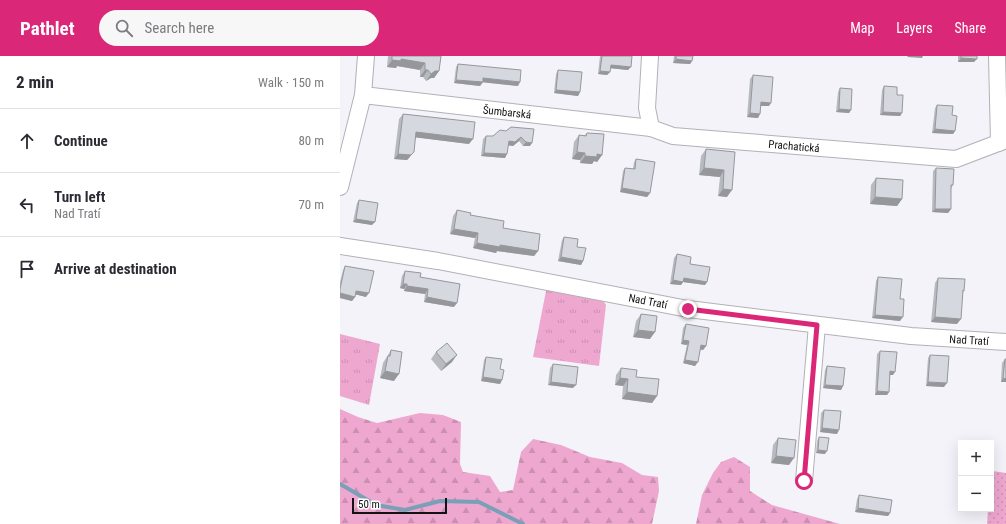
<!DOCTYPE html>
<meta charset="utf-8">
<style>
:root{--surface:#fff;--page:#f7f7f7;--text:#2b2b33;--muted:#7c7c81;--line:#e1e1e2;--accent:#db2777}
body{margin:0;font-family:"Roboto Condensed",sans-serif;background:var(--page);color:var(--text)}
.controls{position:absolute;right:12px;bottom:12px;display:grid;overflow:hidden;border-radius:0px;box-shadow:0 4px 16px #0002}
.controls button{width:36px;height:36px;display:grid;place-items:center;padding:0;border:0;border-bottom:1px solid var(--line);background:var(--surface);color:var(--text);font:20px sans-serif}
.scale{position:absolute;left:12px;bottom:10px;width:95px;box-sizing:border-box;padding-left:4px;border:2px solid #121214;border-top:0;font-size:11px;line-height:14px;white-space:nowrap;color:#121214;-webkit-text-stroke:3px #fff;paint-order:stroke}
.stop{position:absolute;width:12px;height:12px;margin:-9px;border:3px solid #db2777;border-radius:50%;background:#fff}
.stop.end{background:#db2777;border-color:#fff;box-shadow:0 1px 4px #0008}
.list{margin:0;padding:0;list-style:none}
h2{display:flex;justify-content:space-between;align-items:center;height:52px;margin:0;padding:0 16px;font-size:17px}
h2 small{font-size:13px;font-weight:400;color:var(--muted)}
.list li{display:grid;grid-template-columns:26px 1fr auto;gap:12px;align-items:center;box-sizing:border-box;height:64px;padding:0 16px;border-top:1px solid var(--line)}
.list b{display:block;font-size:15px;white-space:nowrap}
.list p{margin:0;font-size:13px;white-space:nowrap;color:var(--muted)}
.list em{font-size:13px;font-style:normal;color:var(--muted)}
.icon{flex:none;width:22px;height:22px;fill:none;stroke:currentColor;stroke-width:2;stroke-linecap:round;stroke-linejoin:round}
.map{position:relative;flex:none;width:666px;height:468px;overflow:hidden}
header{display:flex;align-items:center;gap:24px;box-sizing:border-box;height:56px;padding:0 20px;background:var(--accent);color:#fff}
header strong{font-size:19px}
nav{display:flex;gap:22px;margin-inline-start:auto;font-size:14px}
.search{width:280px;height:36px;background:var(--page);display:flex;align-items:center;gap:10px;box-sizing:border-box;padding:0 14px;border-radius:22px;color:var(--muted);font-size:15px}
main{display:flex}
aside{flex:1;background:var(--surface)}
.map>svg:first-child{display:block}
.grass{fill:url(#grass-tufts)}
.forest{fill:url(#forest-firs)}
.garden{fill:url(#garden-dots)}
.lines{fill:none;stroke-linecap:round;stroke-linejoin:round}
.stream{stroke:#7aa0b8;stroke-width:4}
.minor-casing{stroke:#b2b1b7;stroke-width:18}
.minor{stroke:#fff;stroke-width:16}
.wall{fill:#b7babf}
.shaded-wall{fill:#95979b}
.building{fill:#d5d8de;stroke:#95979b}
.route{stroke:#db2777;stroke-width:5}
.labels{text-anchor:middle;stroke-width:4;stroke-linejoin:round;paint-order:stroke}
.street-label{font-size:11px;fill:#121214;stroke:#fff}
</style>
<header>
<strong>Pathlet</strong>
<div class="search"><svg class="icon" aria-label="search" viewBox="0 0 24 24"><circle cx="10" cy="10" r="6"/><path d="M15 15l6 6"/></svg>Search here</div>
<nav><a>Map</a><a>Layers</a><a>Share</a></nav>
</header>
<main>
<aside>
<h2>2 min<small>Walk · 150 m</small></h2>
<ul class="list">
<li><svg class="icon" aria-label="ahead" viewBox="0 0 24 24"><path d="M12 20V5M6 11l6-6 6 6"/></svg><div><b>Continue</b></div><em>80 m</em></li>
<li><svg class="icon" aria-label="left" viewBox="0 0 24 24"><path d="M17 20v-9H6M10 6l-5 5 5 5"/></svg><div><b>Turn left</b><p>Nad Tratí</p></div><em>70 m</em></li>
<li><svg class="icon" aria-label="arrive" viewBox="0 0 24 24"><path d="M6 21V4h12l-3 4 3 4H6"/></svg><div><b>Arrive at destination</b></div></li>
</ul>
</aside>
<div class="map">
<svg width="666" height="468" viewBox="0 0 666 468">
<defs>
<pattern id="grass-tufts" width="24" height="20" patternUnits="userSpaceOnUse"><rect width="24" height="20" fill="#eea7cf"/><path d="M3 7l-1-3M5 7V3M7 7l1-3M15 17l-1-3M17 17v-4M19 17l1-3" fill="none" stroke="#cb8fb1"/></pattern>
<pattern id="forest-firs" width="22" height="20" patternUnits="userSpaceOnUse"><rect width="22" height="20" fill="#eea7cf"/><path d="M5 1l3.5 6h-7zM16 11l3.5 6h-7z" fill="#cb8fb1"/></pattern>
<pattern id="garden-dots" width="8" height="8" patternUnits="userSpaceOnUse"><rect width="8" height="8" fill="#eea7cf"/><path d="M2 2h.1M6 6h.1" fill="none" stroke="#cb8fb1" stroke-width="1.8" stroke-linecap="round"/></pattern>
</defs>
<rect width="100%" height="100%" fill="#f4f3f9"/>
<g class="grass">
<path d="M207 230 262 243 266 249 259 310 193 301Z"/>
<path d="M0 278 40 288 29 349 0 340Z"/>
</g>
<g class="forest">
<path d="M0 353 18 361 37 367 80 357 103 359 121 366 120 408 123 416 150 420 160 436 173 434 181 396 193 383 221 389 250 401 282 407 302 419 318 421 319 435 312 468H0Z"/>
<path d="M394 401 410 411V435L432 449 500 468H356L362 439 373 417 381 406Z"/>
</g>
<path class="garden" d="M653 415 666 417V468H647L648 453H651Z"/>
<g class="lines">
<path class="stream" d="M0 428 36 449 65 454 100 445 139 446 183 468"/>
<g class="minor-casing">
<g id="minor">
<path d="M310 0 307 52 311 72 333 80 616 103 666 84"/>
<path d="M657 0 659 87"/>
<path d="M23 39 311 72"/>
<path d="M0 131 23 39 26 0"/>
<path d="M0 190 98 205 348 253 571 280 666 286"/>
<path d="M464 425 477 269"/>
</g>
</g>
<use href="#minor" class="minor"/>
</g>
<g class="wall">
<path d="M48 0H101L99 15 94 22H91L86 25 83 21H80V14L57 10 56 12 47 11Z"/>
<path d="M260 0H292L288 14 270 12V16L267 19 258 18Z"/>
<path d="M334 0H353L352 5 350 8 333 7Z"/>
<path d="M618 0H637L634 6H618Z"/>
<path d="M118 8 178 30 143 26 140 30 114 27 116 11Z"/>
<path d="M218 14 240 36 238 40 214 37 216 18Z"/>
<path d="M413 19 429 50H421L418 62 407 61 410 23Z"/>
<path d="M544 30 557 39 562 57 560 60 540 59 542 34Z"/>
<path d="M500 32 511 54 509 57 496 56 498 36Z"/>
<path d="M597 49 612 59 615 75 613 78 592 77 595 52Z"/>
<path d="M63 58 129 88 75 81 70 101 67 104 54 103 59 63Z"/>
<path d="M171 71 190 90H183L179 85 173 90 168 89 165 102 141 100 143 83 146 80H153L166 75Z"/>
<path d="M247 77 262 99 257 106 254 105 252 108 240 107V104L232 103 234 86 239 79H245Z"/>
<path d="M366 93 395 96 387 141 378 140 380 121 359 119 361 100Z"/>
<path d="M296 103 310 137 307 141 280 136 283 115 285 112 293 113 294 106Z"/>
<path d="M596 112 613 129 611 133V153L608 157 592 156 593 115Z"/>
<path d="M536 122 562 143 557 150 530 148 531 129Z"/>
<path d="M19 144 32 169 13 166 17 147Z"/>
<path d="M117 154 130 159 163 172 198 195 194 200 157 195 156 197 133 192 135 182 110 178 113 160Z"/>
<path d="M224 181 237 191 243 205 241 209 218 205 222 184Z"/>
<path d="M337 198 350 208 367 226 365 229 343 226 341 229 330 228 334 202Z"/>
<path d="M5 210 26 241 15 238V241L12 245 0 242V226L3 214Z"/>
<path d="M65 215 80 221 114 251 84 246 85 238 64 235V233L60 232 62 220Z"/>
<path d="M538 221 560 243V265L532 262 536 225Z"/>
<path d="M598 222 624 235 623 237 617 268 591 266 595 227Z"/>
<path d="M301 258 310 283 293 281 296 265Z"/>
<path d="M346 268 366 290 363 294 361 293 355 310 343 307 347 289 341 288 343 272Z"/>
<path d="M51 294 54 325 40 322 43 307Z"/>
<path d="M540 295 553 319H550L549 336 547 339H535L537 298Z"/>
<path d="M96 296 112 306 101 315 91 303Z"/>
<path d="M590 299 604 331 586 330 588 302Z"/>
<path d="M146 301 160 313 162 324 160 328 141 325 144 304Z"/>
<path d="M665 303H666V326H661L662 307Z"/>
<path d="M213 308 233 332 208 329 210 312Z"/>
<path d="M487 310 503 330 501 334 483 332 485 314Z"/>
<path d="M281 312 296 321 317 340 312 347 282 343 283 330 275 329 276 319Z"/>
<path d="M484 354 497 378 480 376 481 357Z"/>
<path d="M479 381 485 398 476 397 477 385Z"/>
<path d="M438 382 449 409 431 407 433 389Z"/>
<path d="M519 439 550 457 548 460 515 456 517 443Z"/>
</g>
<g class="shaded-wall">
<path d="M568 0H583L582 2 567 1Z"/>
<path d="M621 2 637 3 634 6H618Z"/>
<path d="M61 3 85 7 80 14 57 10 56 12 47 11 52 4Z"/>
<path d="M336 3 352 5 350 8 333 7Z"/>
<path d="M271 9 291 11 288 14 268 12Z"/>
<path d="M85 14H88L83 21H80Z"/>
<path d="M95 15H99L94 22H91L86 25 91 18Z"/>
<path d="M260 15 270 16 267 19 258 18Z"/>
<path d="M143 22 180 26 178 30 140 26Z"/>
<path d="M116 24 143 26 140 30 114 27Z"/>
<path d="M216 34 240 36 238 40 214 37Z"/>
<path d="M421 46 431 47 429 50H419Z"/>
<path d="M499 53 511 54 509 57 496 56Z"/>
<path d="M543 56 562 57 560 60 540 59Z"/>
<path d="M410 57 420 58 418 62 407 61Z"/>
<path d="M595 73 615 75 613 78 592 77Z"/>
<path d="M76 76 133 83 129 88 72 81Z"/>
<path d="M181 81 179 85 173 90 166 89 169 85Z"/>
<path d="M186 86 192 87 190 90H183Z"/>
<path d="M74 96 67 104 54 103 58 98Z"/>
<path d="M237 96 245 97 240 104 232 103Z"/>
<path d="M144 97 167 98 165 102 141 100Z"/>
<path d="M257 98 262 99 257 106 254 105 252 108 240 107 245 100Z"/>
<path d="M364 112 384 114 380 121 359 119Z"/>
<path d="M282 132 310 137 307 141 280 136Z"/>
<path d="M383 133 392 134 387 141 378 140Z"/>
<path d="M535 141 562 143 557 150 530 148Z"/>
<path d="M595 153H611L608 157 592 156Z"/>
<path d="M16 163 35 166 32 169 13 166Z"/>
<path d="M114 173 138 177 135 182 110 178Z"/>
<path d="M137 187 160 189 198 195 194 200 157 195 156 197 133 192Z"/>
<path d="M221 201 243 205 241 209 218 205Z"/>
<path d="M344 222 367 226 365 229 343 226 341 229 330 228 333 224Z"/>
<path d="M63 228H67L64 233 60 232Z"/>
<path d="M67 230 88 233 85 238 64 235Z"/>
<path d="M16 235 29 237 26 241 14 238Z"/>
<path d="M0 237 15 241 12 245 0 242Z"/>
<path d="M87 241 117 247 114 251 84 246Z"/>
<path d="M535 259 563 261 560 265 532 262Z"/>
<path d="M595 261 621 263 617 268 591 266Z"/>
<path d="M298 274 315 276 310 283 293 281Z"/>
<path d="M343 284 349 285 347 289 341 288Z"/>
<path d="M361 289 366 290 363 294 359 293Z"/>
<path d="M117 299 112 306 101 315 106 308Z"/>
<path d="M345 304 358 306 355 310 343 307Z"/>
<path d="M45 315 59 318 54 325 40 322Z"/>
<path d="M550 315 555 316 553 319H548Z"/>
<path d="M143 321 162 324 160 328 141 325Z"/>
<path d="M280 322 288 323 283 330 275 329Z"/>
<path d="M663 322 666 323V326H661Z"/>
<path d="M211 326 236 329 233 332 208 329Z"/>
<path d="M588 326 607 327 604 331 586 330Z"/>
<path d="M485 329 503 330 501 334 483 332Z"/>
<path d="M537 335 549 336 547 339H535Z"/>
<path d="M287 336 317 340 312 347 282 343Z"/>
<path d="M482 372 499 374 497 378 480 376Z"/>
<path d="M478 394 487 395 485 398 476 397Z"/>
<path d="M436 400 454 402 449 409 431 407Z"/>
<path d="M518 452 550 457 548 460 515 456Z"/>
</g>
<g class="building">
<path d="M52 0H101L99 15H95L91 18 88 14H85V7L61 3V5L52 4Z"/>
<path d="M262 0H292L291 11 271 9 270 16 260 15Z"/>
<path d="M336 0H353L352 5 336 3Z"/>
<path d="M621 0H637V3L621 2Z"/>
<path d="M118 8 181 14 180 26 143 22V26L116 24Z"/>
<path d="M218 14 242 16 240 36 216 34Z"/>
<path d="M413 19 433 21 431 47 421 46 420 58 410 57Z"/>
<path d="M544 30 557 31V39H563L562 57 543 56Z"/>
<path d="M500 32 512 33 511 54 499 53Z"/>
<path d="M597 49 613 50 612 59 617 60 615 75 595 73Z"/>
<path d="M63 58 135 66 133 83 76 76 74 96 71 99 58 98Z"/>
<path d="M171 71 194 73 192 87 186 86 181 81 175 86 169 85 167 98 144 97 146 80H153L160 74 166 75Z"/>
<path d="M247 77 264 78 262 99 257 98V101L245 100V97L237 96 239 79 246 80Z"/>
<path d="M366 93 395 96 392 134 383 133 384 114 364 112Z"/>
<path d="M296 103 315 106 310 137 282 132 285 112 295 113Z"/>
<path d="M596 112 614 113 613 129H611V153H595Z"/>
<path d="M536 122 563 124 562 143 535 141Z"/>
<path d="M19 144 38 147 35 166 16 163Z"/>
<path d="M117 154 131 157 130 159 164 165 163 172 200 178 198 195 160 189V191L137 187 138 177 114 173Z"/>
<path d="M224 181 238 183 237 191 246 192 243 205 221 201Z"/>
<path d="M337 198 351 201 350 208 370 211 367 226 344 222 343 226 333 224Z"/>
<path d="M5 210 34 215 29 237 16 235 15 241 0 237V233Z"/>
<path d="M65 215 81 217 80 221 120 228 117 247 87 241 88 233 67 230V228H63Z"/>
<path d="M538 221 562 223 560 243H564L563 261 535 259Z"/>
<path d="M598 222 625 223 624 235 623 234 621 263 595 261Z"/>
<path d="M301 258 317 260 315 276 298 274Z"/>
<path d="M346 268 369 272 366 290 361 289 358 306 345 304 349 285 343 284Z"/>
<path d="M107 287 117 299 106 308 96 296Z"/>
<path d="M51 294 62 296 59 318 45 315 48 300H50Z"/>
<path d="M540 295 557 296 555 316 550 315 549 336 537 335Z"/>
<path d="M590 299 609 300 607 327 588 326Z"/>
<path d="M146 301 162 303 160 313 164 314 162 324 143 321Z"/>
<path d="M665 303H666V323L663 322Z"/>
<path d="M213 308 238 311 236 329 211 326Z"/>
<path d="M487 310 505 312 503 330 485 329Z"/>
<path d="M281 312 297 314 296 321 319 323 317 340 287 336 288 323 280 322Z"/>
<path d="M484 354 501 355 499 374 482 372Z"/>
<path d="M479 381 489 382 487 395 478 394Z"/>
<path d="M438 382 456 384 454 402 436 400Z"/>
<path d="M519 439 552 444 550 457 518 452Z"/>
</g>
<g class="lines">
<path class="route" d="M348 253 477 269 464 425"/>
</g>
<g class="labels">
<g class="street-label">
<text transform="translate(167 56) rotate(6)" y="4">Šumbarská</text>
<text transform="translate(454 90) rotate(5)" y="4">Prachatická</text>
<text transform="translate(308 245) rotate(11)" y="4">Nad Tratí</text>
<text transform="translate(629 284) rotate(3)" y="4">Nad Tratí</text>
</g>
</g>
</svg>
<div class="controls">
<button>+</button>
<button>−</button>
</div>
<div class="scale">50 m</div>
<div class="stop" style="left:464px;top:425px"></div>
<div class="stop end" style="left:348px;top:253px"></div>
</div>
</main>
